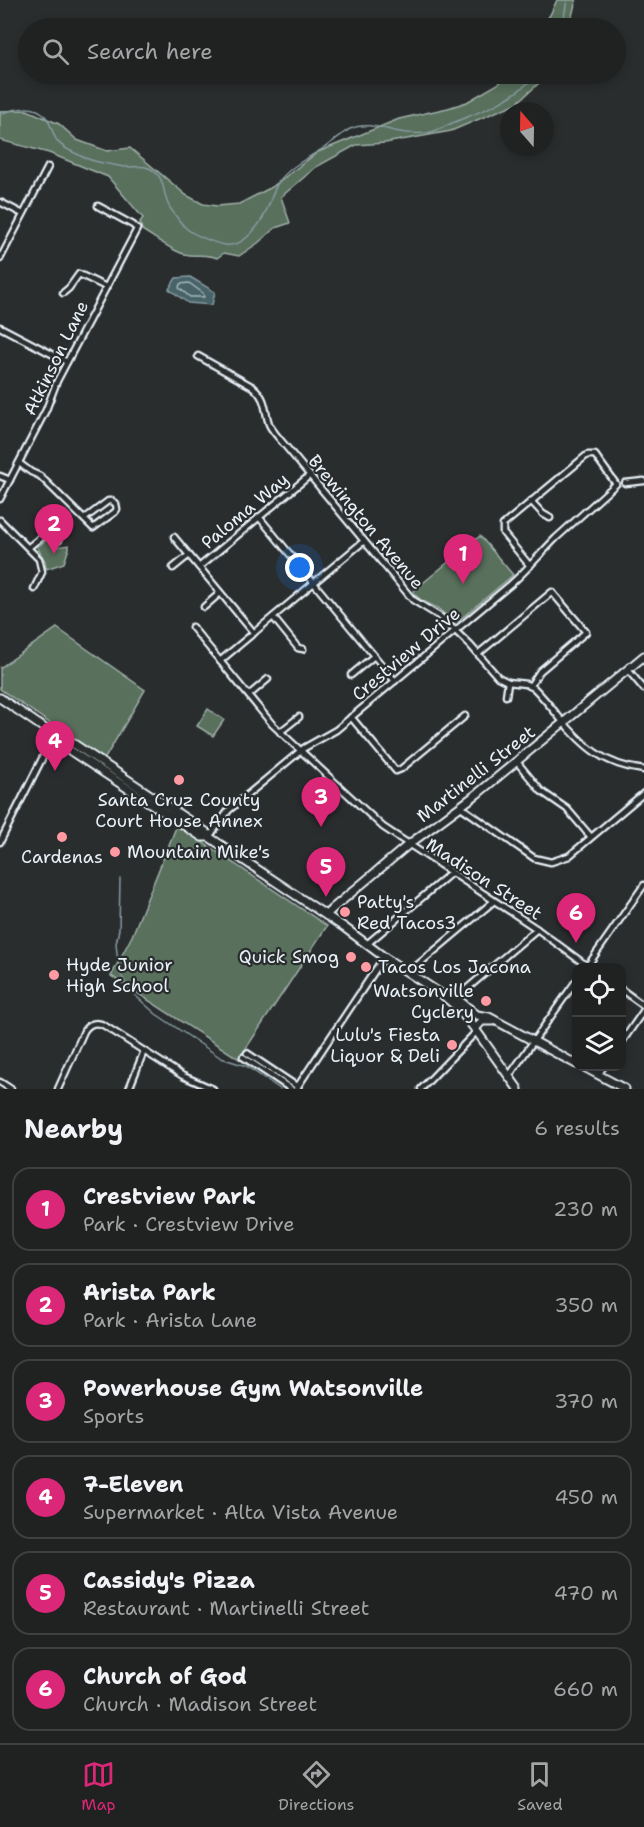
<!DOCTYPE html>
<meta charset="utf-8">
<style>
:root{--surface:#202222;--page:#2d2f2f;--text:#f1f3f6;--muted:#a2a4a5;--line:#3d3f40;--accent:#db2777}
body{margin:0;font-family:"Shantell Sans",sans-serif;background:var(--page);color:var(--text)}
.controls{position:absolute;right:18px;bottom:18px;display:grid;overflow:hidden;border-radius:12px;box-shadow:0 3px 9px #0003}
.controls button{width:54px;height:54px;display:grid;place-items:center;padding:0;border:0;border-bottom:2px solid var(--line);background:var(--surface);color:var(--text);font:30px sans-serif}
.compass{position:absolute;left:500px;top:102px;width:54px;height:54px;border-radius:50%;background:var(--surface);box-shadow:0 3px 9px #0003;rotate:340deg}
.you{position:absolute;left:300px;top:568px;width:21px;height:21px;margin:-15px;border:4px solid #fff;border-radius:50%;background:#1a73e8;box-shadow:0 0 0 9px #1a73e833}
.badge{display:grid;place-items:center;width:39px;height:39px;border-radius:50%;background:var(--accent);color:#fff;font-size:20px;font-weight:700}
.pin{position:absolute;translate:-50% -50px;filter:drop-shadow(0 2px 3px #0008)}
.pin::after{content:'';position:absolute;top:32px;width:21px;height:18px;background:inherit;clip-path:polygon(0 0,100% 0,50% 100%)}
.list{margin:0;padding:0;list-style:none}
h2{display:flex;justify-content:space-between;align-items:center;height:78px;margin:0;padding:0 24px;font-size:26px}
h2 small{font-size:20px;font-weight:400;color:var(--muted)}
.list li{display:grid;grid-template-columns:39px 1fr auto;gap:18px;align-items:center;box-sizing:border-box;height:84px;margin:0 12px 12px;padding:0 12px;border:2px solid var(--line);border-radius:18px}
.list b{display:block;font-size:22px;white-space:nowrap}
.list p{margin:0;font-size:20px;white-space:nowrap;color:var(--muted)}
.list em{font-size:20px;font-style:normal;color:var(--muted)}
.icon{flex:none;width:33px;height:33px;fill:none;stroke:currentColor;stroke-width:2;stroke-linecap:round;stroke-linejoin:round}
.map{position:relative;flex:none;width:644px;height:1089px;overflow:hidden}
.search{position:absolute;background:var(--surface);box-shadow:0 3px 9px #0003;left:18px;right:18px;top:18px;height:66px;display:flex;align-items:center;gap:15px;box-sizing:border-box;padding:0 21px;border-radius:33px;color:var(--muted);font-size:22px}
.sheet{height:654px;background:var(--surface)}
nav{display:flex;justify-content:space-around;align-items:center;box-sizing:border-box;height:84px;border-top:2px solid var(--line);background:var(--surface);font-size:16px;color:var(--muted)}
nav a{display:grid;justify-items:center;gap:3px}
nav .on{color:var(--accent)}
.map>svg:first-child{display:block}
.green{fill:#586f5c;stroke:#a0b0aa;stroke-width:1.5}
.water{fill:#466468;stroke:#879ca2;stroke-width:1.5}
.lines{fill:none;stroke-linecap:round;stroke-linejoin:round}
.shore{stroke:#a7b9be;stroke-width:1.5}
.stream{stroke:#879ca2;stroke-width:1.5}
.street-casing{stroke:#e8f1f8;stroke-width:9}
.secondary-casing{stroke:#e8f1f8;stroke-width:11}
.street{stroke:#2a2d2e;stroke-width:4.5}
.secondary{stroke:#2a2d2e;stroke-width:7}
.poi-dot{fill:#ff9aa2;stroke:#2a2d2e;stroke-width:2}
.labels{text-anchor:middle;stroke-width:4.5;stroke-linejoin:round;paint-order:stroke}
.street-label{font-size:18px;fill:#e8f1f8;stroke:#2a2d2e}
.poi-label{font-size:18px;fill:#e8f1f8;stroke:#2a2d2e;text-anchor:start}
</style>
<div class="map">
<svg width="644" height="1089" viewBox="0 0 644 1089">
<rect width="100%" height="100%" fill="#2a2d2e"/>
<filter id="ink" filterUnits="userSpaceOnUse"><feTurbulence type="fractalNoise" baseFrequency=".0167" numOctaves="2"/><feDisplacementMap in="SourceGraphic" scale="12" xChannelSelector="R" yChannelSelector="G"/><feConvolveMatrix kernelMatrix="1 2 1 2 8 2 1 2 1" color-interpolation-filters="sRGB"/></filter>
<g filter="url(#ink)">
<g class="green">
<path d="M557 0H576L569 28H540L550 15Z"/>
<path d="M510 74H549L517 103 451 131 385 143 356 145 316 167 281 197 290 223 275 228 258 243 239 256 224 253 217 258C206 253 195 257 184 254 171 250 154 237 142 230L140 222 143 218 108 177 49 153 0 140V111L27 110 59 124 77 140 107 151 130 148 186 195 203 204 217 206 239 204 272 187 318 152 399 119 448 108 467 102 498 84Z"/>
<path d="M480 536 513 575 458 621H453L437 608 421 600 412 592Z"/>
<path d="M48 539 56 547 69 545V548L64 563 46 569 45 561 37 547Z"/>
<path d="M57 628 145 690 104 760 0 689V668Z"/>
<path d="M208 709 224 720 213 736 197 726Z"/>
<path d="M177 825 327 926 239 1059 111 976 132 936Z"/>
</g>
<path class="water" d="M190 277 215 292 212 305 188 303 169 289 176 278Z"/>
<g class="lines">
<path class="shore" d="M189 283 203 293 204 297H190L179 288 180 284Z"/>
<g class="stream">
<path d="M560 28 563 23 567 0"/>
<path d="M0 115C13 108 36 103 46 117 52 125 52 135 58 142 63 148 70 151 77 154 90 162 109 164 125 167 135 168 145 163 155 172 165 180 163 193 168 204 170 209 183 226 187 229 194 235 217 244 225 245 244 248 261 224 267 209 271 201 273 191 278 183 289 166 312 156 328 145 335 140 343 133 350 129 370 120 389 132 408 133 414 133 421 134 427 133 435 132 444 127 452 123 483 111 515 99 537 74"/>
<path d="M120 879 119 929 116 944 119 971 129 990 156 1014 221 1058 246 1066 280 1089"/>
</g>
<g class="street-casing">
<g id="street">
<path d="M0 202 23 214"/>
<path d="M0 259 48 167"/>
<path d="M63 293 69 288 79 274 106 287"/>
<path d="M0 327 67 362"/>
<path d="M198 356 253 387C267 399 264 409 269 424 271 429 275 433 278 437L413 600 442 618 470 645 498 677 508 682 526 684 534 688C543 697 551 707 559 717 584 747 604 765 644 770"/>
<path d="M19 463 31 472 40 476 93 528 115 512 117 509 116 504 112 501H108L84 519"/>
<path d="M0 476 10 480"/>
<path d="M625 483 644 481"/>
<path d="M0 499 46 410 57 381 137 229 133 225 98 206"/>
<path d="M531 501 543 514 550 518"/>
<path d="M259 517 395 681"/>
<path d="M0 520 39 559 42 572 34 589"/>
<path d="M174 537 254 633"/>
<path d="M29 547C36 541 43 534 53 534L59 540"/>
<path d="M199 567 309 476"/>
<path d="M173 568 189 555"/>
<path d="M204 607 220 593"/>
<path d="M273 617 298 648 303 649"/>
<path d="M192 627 272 724 383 827 537 929 590 968"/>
<path d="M478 654 552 592 586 632 540 671 530 686"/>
<path d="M220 661 364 541"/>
<path d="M628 670 644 689"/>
<path d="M351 675 374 656"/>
<path d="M249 695 268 679"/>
<path d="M506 696 508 682"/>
<path d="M351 717 396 771 401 769 465 716"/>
<path d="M280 732 299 717"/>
<path d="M517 762 541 791 567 809 591 837"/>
<path d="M461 807 534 858 551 862 569 856 644 793"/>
<path d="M209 837 229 810 304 748 336 730 511 584C527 570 541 553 556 538L616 484 595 455H587L503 525V533L530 566"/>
<path d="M0 842 54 735"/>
<path d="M367 944 451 873"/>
<path d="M586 968 644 885"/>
<path d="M408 973 494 901"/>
<path d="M622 990 644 1006"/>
<path d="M456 998 537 929"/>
<path d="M622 1042 644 1010"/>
<path d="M247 1053 298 1087"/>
<path d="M243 1057 291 1089"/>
<path d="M598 1075 604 1066"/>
<path d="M509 1076 576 981"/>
<path d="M0 1082 11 1089"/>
<path d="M58 1089 84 1031C89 1023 97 1021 105 1026L183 1076 213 1089"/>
<path d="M129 1089 144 1051"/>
<path d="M296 1089 384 957"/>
<path d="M421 1089 477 1031"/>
</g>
</g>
<g class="secondary-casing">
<g id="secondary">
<path d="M0 698 54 735 60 744 202 837H209"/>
<path d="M54 735 62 736 206 832 209 837 345 928 384 957 443 995 457 1007 475 1029 518 1089"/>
<path d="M326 915 332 909 408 845 477 794 644 656"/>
<path d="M445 995 456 998 477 1015 489 1017 576 1064"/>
<path d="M475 1029 482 1021H493"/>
<path d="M582 1066 625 1089"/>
</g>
</g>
<use href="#street" class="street"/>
<use href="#secondary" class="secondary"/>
</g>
</g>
<g class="poi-dot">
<circle cx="179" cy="780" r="6"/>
<circle cx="62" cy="837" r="6"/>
<circle cx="115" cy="852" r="6"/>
<circle cx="345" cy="912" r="6"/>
<circle cx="351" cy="957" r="6"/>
<circle cx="366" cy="967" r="6"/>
<circle cx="54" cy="975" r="6"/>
<circle cx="486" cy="1001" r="6"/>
<circle cx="452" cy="1045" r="6"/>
</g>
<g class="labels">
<g class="street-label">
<text transform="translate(56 358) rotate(-64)" y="6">Atkinson Lane</text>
<text transform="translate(245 511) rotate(-40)" y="6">Paloma Way</text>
<text transform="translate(366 522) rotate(50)" y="6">Brewington Avenue</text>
<text transform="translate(406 654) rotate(-40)" y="6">Crestview Drive</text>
<text transform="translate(476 774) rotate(-38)" y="6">Martinelli Street</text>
<text transform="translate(484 879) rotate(33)" y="6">Madison Street</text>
</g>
<g class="poi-label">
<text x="179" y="806" text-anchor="middle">Santa Cruz County<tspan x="179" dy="21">Court House Annex</tspan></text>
<text x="127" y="858">Mountain Mike's</text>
<text x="62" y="863" text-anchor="middle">Cardenas</text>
<text x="357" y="908">Patty's<tspan x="357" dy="21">Red Tacos3</tspan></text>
<text x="339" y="963" text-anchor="end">Quick Smog</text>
<text x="66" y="971">Hyde Junior<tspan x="66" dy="21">High School</tspan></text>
<text x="378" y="973">Tacos Los Jacona</text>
<text x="474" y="997" text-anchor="end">Watsonville<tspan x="474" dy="21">Cyclery</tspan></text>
<text x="440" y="1041" text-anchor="end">Lulu's Fiesta<tspan x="440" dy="21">Liquor &amp; Deli</tspan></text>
</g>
</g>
</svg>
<div class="controls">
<button><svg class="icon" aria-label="locate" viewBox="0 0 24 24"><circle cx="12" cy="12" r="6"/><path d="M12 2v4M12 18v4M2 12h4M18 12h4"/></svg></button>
<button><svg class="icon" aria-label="layers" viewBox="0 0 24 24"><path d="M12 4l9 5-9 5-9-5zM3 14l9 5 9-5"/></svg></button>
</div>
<svg class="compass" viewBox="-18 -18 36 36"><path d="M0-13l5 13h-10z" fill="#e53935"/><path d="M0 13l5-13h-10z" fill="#a2a4a5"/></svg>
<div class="you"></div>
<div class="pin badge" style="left:463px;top:584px">1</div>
<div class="pin badge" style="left:54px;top:554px">2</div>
<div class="pin badge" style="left:321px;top:827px">3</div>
<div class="pin badge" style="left:55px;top:771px">4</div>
<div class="pin badge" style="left:326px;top:897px">5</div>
<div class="pin badge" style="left:576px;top:943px">6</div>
<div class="search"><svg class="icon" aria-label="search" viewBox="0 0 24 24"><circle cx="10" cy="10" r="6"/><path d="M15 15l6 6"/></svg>Search here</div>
</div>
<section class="sheet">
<h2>Nearby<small>6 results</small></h2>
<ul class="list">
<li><span class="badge">1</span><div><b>Crestview Park</b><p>Park · Crestview Drive</p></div><em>230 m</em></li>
<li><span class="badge">2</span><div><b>Arista Park</b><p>Park · Arista Lane</p></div><em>350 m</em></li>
<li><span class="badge">3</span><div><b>Powerhouse Gym Watsonville</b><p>Sports</p></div><em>370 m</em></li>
<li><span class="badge">4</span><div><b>7-Eleven</b><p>Supermarket · Alta Vista Avenue</p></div><em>450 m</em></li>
<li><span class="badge">5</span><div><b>Cassidy's Pizza</b><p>Restaurant · Martinelli Street</p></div><em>470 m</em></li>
<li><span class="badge">6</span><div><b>Church of God</b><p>Church · Madison Street</p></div><em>660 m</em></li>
</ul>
</section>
<nav>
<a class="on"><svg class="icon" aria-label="map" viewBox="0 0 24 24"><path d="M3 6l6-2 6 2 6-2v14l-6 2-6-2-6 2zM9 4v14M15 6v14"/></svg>Map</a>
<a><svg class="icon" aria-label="directions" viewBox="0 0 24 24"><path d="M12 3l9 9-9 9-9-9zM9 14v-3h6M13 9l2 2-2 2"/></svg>Directions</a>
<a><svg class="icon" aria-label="saved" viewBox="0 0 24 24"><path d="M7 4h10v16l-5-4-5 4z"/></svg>Saved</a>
</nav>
